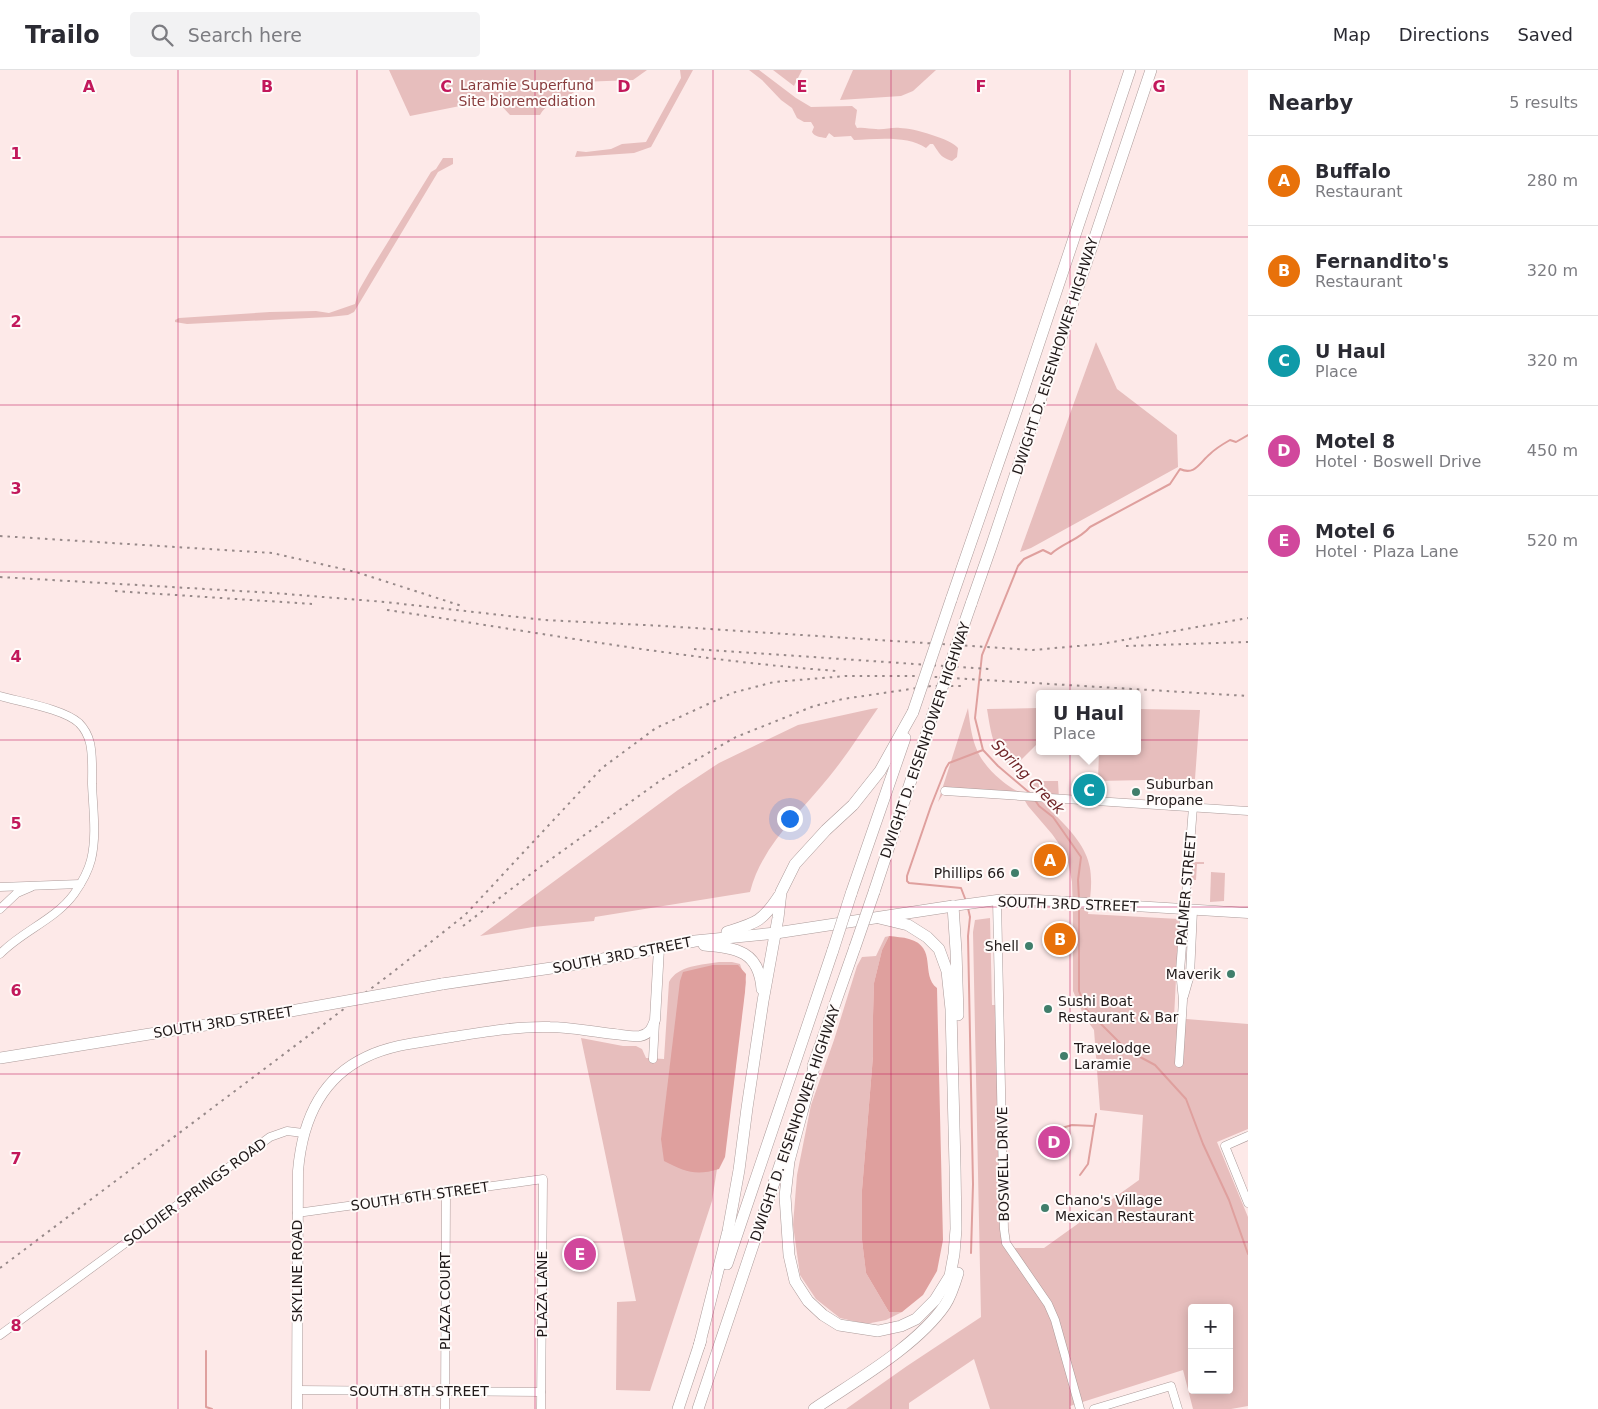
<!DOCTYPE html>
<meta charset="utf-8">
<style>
:root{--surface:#fff;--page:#f2f2f3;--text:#2b2b33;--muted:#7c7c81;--line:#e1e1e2;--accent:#b45309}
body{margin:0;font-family:"DejaVu Sans",sans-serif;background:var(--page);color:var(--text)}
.controls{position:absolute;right:15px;bottom:15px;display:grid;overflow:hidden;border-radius:5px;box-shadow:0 2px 12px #0003}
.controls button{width:45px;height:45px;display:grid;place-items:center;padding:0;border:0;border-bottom:1px solid var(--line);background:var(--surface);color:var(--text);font:25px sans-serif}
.you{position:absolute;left:789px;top:748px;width:18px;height:18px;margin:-12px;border:4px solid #fff;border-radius:50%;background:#1a73e8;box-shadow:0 0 0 8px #1a73e833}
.badge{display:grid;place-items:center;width:32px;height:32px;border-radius:50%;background:var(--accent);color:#fff;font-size:16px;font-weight:700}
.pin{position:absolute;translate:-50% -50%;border:2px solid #fff;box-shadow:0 1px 5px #0006}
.popup{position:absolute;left:1036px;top:620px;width:105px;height:65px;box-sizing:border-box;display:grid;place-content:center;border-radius:5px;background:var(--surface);filter:drop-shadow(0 1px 4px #0005);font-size:16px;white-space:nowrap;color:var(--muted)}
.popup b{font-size:19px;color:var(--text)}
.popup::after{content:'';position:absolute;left:50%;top:100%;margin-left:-10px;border:10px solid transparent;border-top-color:var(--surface)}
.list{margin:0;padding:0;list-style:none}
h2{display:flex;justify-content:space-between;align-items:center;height:65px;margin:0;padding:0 20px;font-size:21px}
h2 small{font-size:16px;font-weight:400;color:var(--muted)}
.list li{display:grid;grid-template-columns:32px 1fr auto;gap:15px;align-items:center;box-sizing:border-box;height:90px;padding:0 20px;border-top:1px solid var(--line)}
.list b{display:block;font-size:19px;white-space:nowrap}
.list p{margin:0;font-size:16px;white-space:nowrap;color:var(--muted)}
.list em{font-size:16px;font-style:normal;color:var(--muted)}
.icon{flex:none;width:28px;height:28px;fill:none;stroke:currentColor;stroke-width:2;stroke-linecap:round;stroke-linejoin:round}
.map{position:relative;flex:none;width:1248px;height:1339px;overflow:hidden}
header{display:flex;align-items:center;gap:30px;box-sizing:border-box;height:70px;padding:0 25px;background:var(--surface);border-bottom:1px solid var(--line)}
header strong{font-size:24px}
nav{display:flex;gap:28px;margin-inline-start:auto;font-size:18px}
.search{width:350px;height:45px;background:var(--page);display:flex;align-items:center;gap:12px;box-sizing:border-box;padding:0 18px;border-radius:5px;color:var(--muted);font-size:19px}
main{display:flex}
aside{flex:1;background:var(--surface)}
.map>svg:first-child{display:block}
.green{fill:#e7bebd;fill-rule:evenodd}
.water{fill:#dfa09e}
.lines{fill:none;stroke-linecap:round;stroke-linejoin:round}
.stream{stroke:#dfa09e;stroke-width:2}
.minor-casing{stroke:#ac9b9a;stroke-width:9}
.major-casing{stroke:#ac9b9a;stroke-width:11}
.highway-casing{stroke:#ac9b9a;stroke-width:12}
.minor{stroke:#fff;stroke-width:8}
.major{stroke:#fff;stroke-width:10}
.highway{stroke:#fff;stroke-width:11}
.rail{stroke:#978989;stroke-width:2;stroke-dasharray:2.5 5;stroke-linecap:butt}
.highway-bridge-casing{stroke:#ac9b9a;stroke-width:12;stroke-linecap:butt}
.highway-bridge{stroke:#fff;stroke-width:11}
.grid{fill:none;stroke:#c2185b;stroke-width:1;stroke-opacity:0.55}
.poi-dot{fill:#407e6b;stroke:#fffbfa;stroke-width:2}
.labels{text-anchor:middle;stroke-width:4;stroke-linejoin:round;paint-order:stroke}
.park-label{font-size:14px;fill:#883b3c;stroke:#fffbfa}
.street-label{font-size:14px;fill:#201919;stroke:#fffbfa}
.poi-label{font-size:14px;fill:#201919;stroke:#fffbfa;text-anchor:start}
.water-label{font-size:15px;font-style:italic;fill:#6f2528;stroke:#fffbfa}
.grid-label{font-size:16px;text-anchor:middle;font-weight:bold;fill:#c2185b;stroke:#fffbfa;stroke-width:4;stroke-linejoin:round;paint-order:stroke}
</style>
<header>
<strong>Trailo</strong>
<div class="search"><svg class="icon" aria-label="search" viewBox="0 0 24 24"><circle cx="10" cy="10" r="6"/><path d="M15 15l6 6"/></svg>Search here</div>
<nav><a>Map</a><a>Directions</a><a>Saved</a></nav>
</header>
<main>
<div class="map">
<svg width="1248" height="1339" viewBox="0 0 1248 1339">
<rect width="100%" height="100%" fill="#fde9e8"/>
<g class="green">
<path d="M389 0H647L633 10 580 12C575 32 551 25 540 45H510L497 31 490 30 410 46Z"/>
<path d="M680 0H693L651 77 634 83 575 87 577 81 586 82 611 79 622 74 646 72 681 8Z"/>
<path d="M749 0H759L796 28 811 37 852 36 857 40 855 54 857 58C864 57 870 59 876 59 884 60 892 57 900 58 913 58 951 69 958 78L957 87 952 91C940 87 940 84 933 74H930L926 78C908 65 875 69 854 70L851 66 834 67 829 63 826 68C820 67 815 67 812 62L814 57 811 52H804L797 48 792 38 781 30 762 10Z"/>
<path d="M773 0H802L794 16Z"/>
<path d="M853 0H936L913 21 901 26 840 30Z"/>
<path d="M443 88H453V94L438 102 354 242 348 245 329 247 187 254 175 252V250L179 248 270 242 316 241 329 243 355 234 359 220 370 201 431 102 436 99Z"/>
<path d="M1096 272 1117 319 1177 365 1178 397 1031 478 1020 482Z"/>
<path d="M878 638C862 661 847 685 829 707 800 743 762 775 750 822L595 847 594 851 533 857 480 866 678 720 719 693 798 655 871 639Z"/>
<path d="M968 638C972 671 975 688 1001 710 1006 714 1013 720 1020 722 1025 724 1031 723 1036 723L1028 711H1058L1059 729 1040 728C1047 738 1056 745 1064 754 1094 786 1094 803 1088 844L1179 849 1174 948 1248 954V1059L1217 1072 1248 1147V1336L1231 1339H1193L1183 1300 1070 1336 1071 1339H990L974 1289 909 1333V1339H846L907 1296 981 1247 973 862 975 850 990 848 992 935H999L1004 1159 1010 1178H1044L1139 1110 1143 1045 1100 1040 1094 960 1084 946 1073 921V844L1072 812 1068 792 1064 781 1052 764 1028 736 1022 726 945 721 938 732ZM1192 1238H1229V1320H1192Z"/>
<path d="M1040 638V671L1013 698C993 683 991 663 987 639Z"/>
<path d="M1138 639 1200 640 1195 709 1098 711 1099 681H1138Z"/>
<path d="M1191 792H1204V794H1197L1196 810H1190Z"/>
<path d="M1211 802 1225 803 1224 831 1210 832Z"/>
<path d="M889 866 882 880 874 913 873 946V986L862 1120V1170L866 1203 889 1242H902L886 1250 866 1254 840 1248 816 1229 800 1205 793 1155 797 1105 811 1035 834 970 857 896 862 887 876 886 885 867Z"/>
<path d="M719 892H732L740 894 746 912 712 1131 650 1321 616 1320 617 1232 636 1231 581 968 623 976H636L642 979 646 988 664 989 669 912C678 895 702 895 719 892Z"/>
</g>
<g class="water">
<path d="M889 866C896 867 903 867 909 869 938 877 920 905 937 918L943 1170 937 1201 923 1225 902 1242H889L866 1203 862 1170V1120L873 986V946L874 913 882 880Z"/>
<path d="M713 895H738L746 904 745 922 725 1087 719 1099C696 1106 685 1102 664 1091L661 1069 680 911 683 902Z"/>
</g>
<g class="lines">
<g class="stream">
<path d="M1031 724 998 696 983 680 975 648 982 585 1018 496 1024 489 1043 480 1051 484C1063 473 1079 470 1090 457L1170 414 1180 399C1195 406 1200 392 1210 384 1216 378 1223 374 1230 370L1236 372 1248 365"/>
<path d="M1035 730 1039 736 1053 747 1081 787 1078 810 1079 829"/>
<path d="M966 831 961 818 909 813 907 811V806L931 736 946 698 949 693 983 680"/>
<path d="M1079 836V921L1086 939 1127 980 1155 995 1186 1029 1203 1074 1229 1130 1248 1184"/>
<path d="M968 838 970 847 968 866 973 1114 971 1183"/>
<path d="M1055 1060 1072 1055 1094 1056"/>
<path d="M1080 1105 1088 1094 1096 1044"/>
<path d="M206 1281V1337L212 1339"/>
</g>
<g class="minor-casing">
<g id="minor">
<path d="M0 626C21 632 64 639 79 653 84 658 88 665 90 673 93 686 92 701 92 714 93 739 97 766 91 790 88 802 81 814 74 824 55 850 22 861 0 884"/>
<path d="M945 721 1248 741"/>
<path d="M0 817 80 814"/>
<path d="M997 830 1004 1159 1006 1173 1048 1234 1055 1250 1080 1339"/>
<path d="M0 839 17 823 31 817"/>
<path d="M1184 926 1190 905 1193 840"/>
<path d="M653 989 655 952"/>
<path d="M1179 993 1183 930 1180 901 1193 737"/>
<path d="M1248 1066 1225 1076 1248 1133"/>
<path d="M297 1143 543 1109 541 1339"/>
<path d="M0 1265 270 1067 287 1061 303 1063"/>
<path d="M297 1320 541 1322"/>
<path d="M445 1339 446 1123"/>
<path d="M1094 1339 1171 1316 1178 1339"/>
</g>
</g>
<g class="major-casing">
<g id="major">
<path d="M953 836 997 830H1037L1248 843"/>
<path d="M297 1339 298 1101C302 1053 319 1009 366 987 393 974 423 972 452 967 484 962 517 956 550 957 571 957 592 962 614 964 623 965 632 967 640 966 650 964 652 958 655 950L659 878"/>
</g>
</g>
<g class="highway-casing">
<g id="highway">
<path d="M951 530 1018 336 1130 0"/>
<path d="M971 534 991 477 1151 0"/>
<path d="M874 822 933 644"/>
<path d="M851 824 905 668"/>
<path d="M953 836 956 881 958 945"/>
<path d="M727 862C756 853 762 852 779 826"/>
<path d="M704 875C737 878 759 881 762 919"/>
<path d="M442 914 572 895 695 871 776 863 953 836"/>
<path d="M0 988 280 943"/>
<path d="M816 990 789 1091 785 1126 789 1185 795 1211 808 1231 823 1245 839 1255 878 1261 901 1256 916 1249 935 1230 950 1206 954 1184 956 1159 955 1096 951 939 947 901 939 879 927 867 908 855 879 848"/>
<path d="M813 996 855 877"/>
<path d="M727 1194 833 880"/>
<path d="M699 1276 728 1161 739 1100 747 1038 763 931 778 848 781 822 795 794 826 760 853 735 880 701 913 642"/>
<path d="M678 1339 701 1270"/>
<path d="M698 1339 785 1080"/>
<path d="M814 1339C855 1311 917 1276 945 1235 951 1226 955 1213 958 1203"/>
</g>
</g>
<use href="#minor" class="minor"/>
<use href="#major" class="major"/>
<use href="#highway" class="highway"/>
<g class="rail">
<path d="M0 466 272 483 356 502 462 536"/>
<path d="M0 507 274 523 385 532 545 550 663 556 1033 580 1101 574 1248 548"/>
<path d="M115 521 312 534"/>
<path d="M387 540C537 562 686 590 837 601"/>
<path d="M1126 576 1248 572"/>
<path d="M694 579 989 599"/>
<path d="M463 856 540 797 661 710 736 667 814 636 843 629 931 616H963"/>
<path d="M0 1198 393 902 465 845 602 698 656 658 732 623 774 612 846 606H919L1248 626"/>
</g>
<g class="highway-bridge-casing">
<g id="highway-bridge">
<path d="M913 642 951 530"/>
<path d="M933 644 971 534"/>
<path d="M855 877 874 822"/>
<path d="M833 880 851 824"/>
<path d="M280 943 442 914"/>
</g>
</g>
<use href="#highway-bridge" class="highway-bridge"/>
</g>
<path class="grid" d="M178 0V1339M357 0V1339M535 0V1339M713 0V1339M891 0V1339M1070 0V1339M0 167H1248M0 335H1248M0 502H1248M0 670H1248M0 837H1248M0 1004H1248M0 1172H1248"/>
<g class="poi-dot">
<circle cx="1136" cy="722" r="5"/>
<circle cx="1015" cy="803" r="5"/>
<circle cx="1029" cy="876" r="5"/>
<circle cx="1231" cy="904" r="5"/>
<circle cx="1048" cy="939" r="5"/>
<circle cx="1064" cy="986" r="5"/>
<circle cx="1045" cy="1138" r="5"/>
</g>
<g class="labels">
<g class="park-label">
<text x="527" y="20">Laramie Superfund<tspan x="527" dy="16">Site bioremediation</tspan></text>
</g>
<g class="street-label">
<text transform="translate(1055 286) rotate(-72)" y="5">DWIGHT D. EISENHOWER HIGHWAY</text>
<text transform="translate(925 670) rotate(-71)" y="5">DWIGHT D. EISENHOWER HIGHWAY</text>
<text transform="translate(1186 819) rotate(-85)" y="5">PALMER STREET</text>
<text transform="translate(1068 834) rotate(2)" y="5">SOUTH 3RD STREET</text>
<text transform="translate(622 885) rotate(-11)" y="5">SOUTH 3RD STREET</text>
<text transform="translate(223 952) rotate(-9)" y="5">SOUTH 3RD STREET</text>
<text transform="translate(795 1053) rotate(-71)" y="5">DWIGHT D. EISENHOWER HIGHWAY</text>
<text transform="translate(1003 1094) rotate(-91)" y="5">BOSWELL DRIVE</text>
<text transform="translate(195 1122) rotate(-36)" y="5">SOLDIER SPRINGS ROAD</text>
<text transform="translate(420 1126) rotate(-8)" y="5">SOUTH 6TH STREET</text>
<text transform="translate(297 1201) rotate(-90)" y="5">SKYLINE ROAD</text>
<text transform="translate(542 1224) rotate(-90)" y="5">PLAZA LANE</text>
<text transform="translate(445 1231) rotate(-90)" y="5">PLAZA COURT</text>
<text x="419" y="1326">SOUTH 8TH STREET</text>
</g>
<g class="poi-label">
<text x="1146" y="719">Suburban<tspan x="1146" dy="16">Propane</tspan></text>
<text x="1005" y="808" text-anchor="end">Phillips 66</text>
<text x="1019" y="881" text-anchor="end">Shell</text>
<text x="1221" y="909" text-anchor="end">Maverik</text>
<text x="1058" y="936">Sushi Boat<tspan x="1058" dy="16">Restaurant &amp; Bar</tspan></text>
<text x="1074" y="983">Travelodge<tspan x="1074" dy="16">Laramie</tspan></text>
<text x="1055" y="1135">Chano's Village<tspan x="1055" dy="16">Mexican Restaurant</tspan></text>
</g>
<g class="water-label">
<text transform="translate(1028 707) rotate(46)" y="5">Spring Creek</text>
</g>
</g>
<g class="grid-label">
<text x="89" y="22">A</text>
<text x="267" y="22">B</text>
<text x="446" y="22">C</text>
<text x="624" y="22">D</text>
<text x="802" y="22">E</text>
<text x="981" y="22">F</text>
<text x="1159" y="22">G</text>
<text x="16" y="89">1</text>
<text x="16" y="257">2</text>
<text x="16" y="424">3</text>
<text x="16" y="592">4</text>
<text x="16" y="759">5</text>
<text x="16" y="926">6</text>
<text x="16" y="1094">7</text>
<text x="16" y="1261">8</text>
</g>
</svg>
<div class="controls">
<button>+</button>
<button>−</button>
</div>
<div class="you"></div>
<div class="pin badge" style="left:1050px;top:790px;background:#e8710a">A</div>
<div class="pin badge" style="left:1060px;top:869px;background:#e8710a">B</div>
<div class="pin badge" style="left:1089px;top:720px;background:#0f9aa8">C</div>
<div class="popup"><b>U Haul</b>Place</div>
<div class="pin badge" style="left:1054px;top:1072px;background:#d1479c">D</div>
<div class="pin badge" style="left:580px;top:1184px;background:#d1479c">E</div>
</div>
<aside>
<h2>Nearby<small>5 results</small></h2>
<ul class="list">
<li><span class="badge" style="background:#e8710a">A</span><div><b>Buffalo</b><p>Restaurant</p></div><em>280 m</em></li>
<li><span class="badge" style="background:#e8710a">B</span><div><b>Fernandito's</b><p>Restaurant</p></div><em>320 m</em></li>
<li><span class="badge" style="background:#0f9aa8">C</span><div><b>U Haul</b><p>Place</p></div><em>320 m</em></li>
<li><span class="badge" style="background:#d1479c">D</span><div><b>Motel 8</b><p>Hotel · Boswell Drive</p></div><em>450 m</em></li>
<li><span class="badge" style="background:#d1479c">E</span><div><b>Motel 6</b><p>Hotel · Plaza Lane</p></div><em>520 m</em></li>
</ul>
</aside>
</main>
